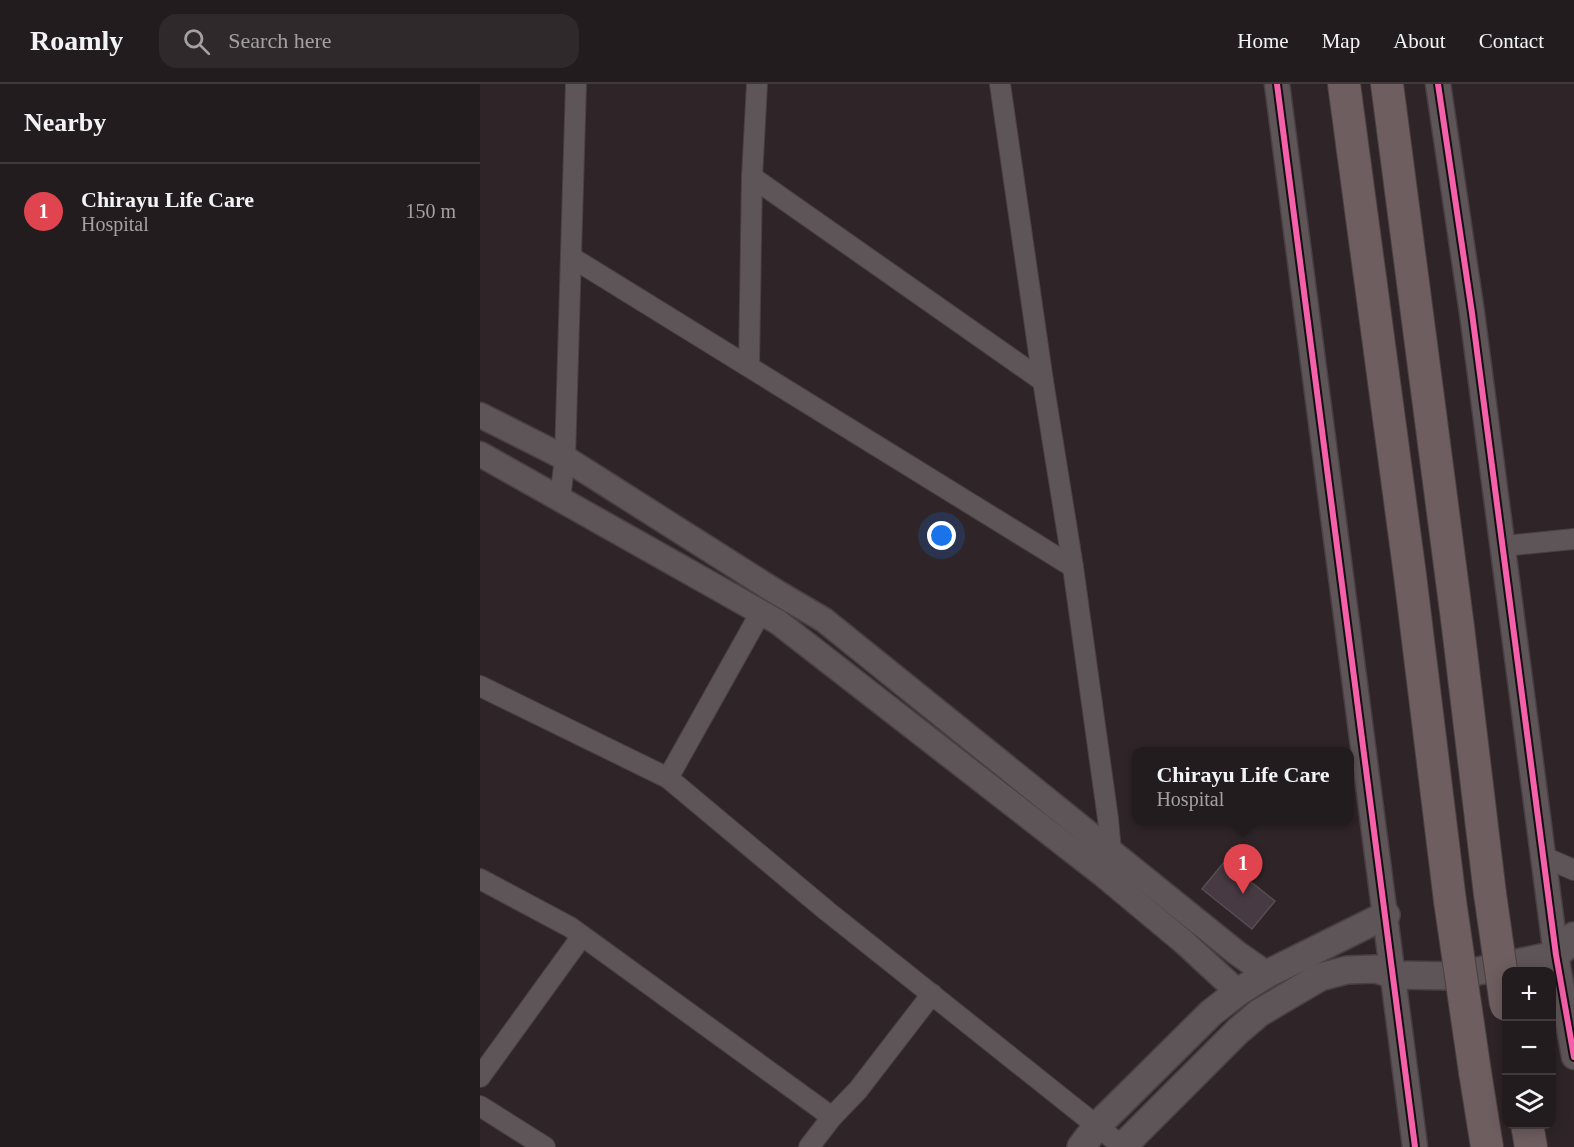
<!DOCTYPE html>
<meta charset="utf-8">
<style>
:root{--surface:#231c1e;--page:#2f292b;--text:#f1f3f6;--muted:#a3a1a4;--line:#403a3c;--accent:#aa9da1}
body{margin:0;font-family:"Times New Roman",serif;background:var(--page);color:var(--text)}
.controls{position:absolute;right:18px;bottom:18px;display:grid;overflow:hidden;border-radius:12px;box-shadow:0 3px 15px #0003}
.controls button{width:54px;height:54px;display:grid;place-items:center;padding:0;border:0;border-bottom:2px solid var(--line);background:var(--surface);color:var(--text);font:30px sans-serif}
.you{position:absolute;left:462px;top:452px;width:21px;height:21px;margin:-15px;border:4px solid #fff;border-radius:50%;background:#1a73e8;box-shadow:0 0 0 9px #1a73e833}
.badge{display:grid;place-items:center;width:39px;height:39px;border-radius:50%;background:var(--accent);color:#fff;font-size:20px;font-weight:700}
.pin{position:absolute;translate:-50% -50px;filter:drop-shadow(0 2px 3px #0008)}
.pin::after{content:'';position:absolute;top:32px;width:21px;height:18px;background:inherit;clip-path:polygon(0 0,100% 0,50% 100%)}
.popup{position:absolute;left:652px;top:663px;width:222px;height:78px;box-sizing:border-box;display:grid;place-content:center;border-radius:12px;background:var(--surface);filter:drop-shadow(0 2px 4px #0005);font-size:20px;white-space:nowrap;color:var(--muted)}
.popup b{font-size:22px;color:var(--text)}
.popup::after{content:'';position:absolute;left:50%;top:100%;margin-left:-12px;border:12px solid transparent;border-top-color:var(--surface)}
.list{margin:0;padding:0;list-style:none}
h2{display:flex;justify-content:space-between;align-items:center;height:78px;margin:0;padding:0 24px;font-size:26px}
h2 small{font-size:20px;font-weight:400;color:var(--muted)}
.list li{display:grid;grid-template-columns:39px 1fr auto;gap:18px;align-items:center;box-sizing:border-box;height:96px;padding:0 24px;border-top:2px solid var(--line)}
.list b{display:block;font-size:22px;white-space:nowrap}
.list p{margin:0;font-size:20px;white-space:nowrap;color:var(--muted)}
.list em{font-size:20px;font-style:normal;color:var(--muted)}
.icon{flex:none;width:33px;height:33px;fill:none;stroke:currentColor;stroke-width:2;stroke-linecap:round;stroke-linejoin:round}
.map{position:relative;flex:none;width:1094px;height:1063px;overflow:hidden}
header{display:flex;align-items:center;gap:36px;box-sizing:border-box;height:84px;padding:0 30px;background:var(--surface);border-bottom:2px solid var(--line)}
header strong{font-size:28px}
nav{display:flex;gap:33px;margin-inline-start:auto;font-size:21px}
.search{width:420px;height:54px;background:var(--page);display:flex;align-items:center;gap:15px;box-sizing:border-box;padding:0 21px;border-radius:18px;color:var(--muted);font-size:22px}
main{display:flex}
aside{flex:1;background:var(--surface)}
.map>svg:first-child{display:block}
.building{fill:#473a42;stroke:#564e52;stroke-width:1.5}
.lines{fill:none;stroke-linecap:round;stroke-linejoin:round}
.minor-casing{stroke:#4a4043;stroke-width:22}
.tertiary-casing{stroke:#4a4043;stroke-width:27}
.secondary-casing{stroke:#4a4043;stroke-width:30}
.trunk-casing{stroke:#4a4043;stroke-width:34}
.minor{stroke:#5e5558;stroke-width:20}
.tertiary{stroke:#5e5558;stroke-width:24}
.secondary{stroke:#5e5558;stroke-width:27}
.trunk{stroke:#6e5e60;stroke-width:32}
.trunk-bridge-casing{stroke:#4a4043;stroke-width:34;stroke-linecap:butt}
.trunk-bridge{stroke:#6e5e60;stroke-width:32}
.cycleway-casing{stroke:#160d0f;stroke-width:10}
.cycleway{stroke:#f560ab;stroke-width:6}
</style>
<header>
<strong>Roamly</strong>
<div class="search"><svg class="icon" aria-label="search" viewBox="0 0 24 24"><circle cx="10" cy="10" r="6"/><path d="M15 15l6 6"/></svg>Search here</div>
<nav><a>Home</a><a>Map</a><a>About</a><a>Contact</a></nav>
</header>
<main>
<aside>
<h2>Nearby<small></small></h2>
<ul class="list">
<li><span class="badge" style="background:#e0444e">1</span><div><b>Chirayu Life Care</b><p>Hospital</p></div><em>150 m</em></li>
</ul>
</aside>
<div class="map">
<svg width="1094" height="1063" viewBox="0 0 1094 1063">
<rect width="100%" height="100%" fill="#2f2528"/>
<path class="building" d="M745 777 795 817 772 845 722 805Z"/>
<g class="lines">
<g class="minor-casing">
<g id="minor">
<path d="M277 0 272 93 563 297"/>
<path d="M520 0 563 297 593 483 628 735 631 767"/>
<path d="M91 173 593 483"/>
<path d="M269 282 272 93"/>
<path d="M80 415 85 374 96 0"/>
<path d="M1024 462 1094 455"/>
<path d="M0 602 188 694 347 827 642 1062"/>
<path d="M188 694 281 528"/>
<path d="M1064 773 1094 786"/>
<path d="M0 795 90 843 352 1033"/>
<path d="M0 993 102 852"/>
<path d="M0 1022 65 1063"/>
<path d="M329 1063 352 1033 378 1006 452 910"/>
</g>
</g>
<g class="tertiary-casing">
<g id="tertiary">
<path d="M797 0 935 1063"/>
<path d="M958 0 992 229 1076 871 1094 973"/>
<path d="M0 331 85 374 293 506 344 536 757 869 787 890"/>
<path d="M0 370 298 538 621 789 705 859 758 908"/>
</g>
</g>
<g class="secondary-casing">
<g id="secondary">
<path d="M601 1063 617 1042 731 929 758 908 787 890 906 831"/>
<path d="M642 1063 758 947 779 929 840 893 867 886 896 885 914 891 974 892 1076 871 1090 859 1094 852"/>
</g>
</g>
<g class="trunk-casing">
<g id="trunk">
<path d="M864 0 930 491 970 817"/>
<path d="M907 0 978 543 1010 810"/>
<path d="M995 988 1007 1063"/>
<path d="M1047 1040 1051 1063"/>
</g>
</g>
<use href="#minor" class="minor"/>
<use href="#tertiary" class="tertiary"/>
<use href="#secondary" class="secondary"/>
<use href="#trunk" class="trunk"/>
<g class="trunk-bridge-casing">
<g id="trunk-bridge">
<path d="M1010 810 1026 921"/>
<path d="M970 817 995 988"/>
</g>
</g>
<use href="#trunk-bridge" class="trunk-bridge"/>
<g class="cycleway-casing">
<g id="cycleway">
<path d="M797 0 935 1063"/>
<path d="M958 0 992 229 1076 871 1094 973"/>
</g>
</g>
<use href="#cycleway" class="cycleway"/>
</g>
</svg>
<div class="controls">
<button>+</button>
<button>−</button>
<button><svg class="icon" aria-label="layers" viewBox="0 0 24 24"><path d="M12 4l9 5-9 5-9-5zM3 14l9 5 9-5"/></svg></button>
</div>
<div class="you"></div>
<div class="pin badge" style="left:763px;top:810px;background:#e0444e">1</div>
<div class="popup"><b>Chirayu Life Care</b>Hospital</div>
</div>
</main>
